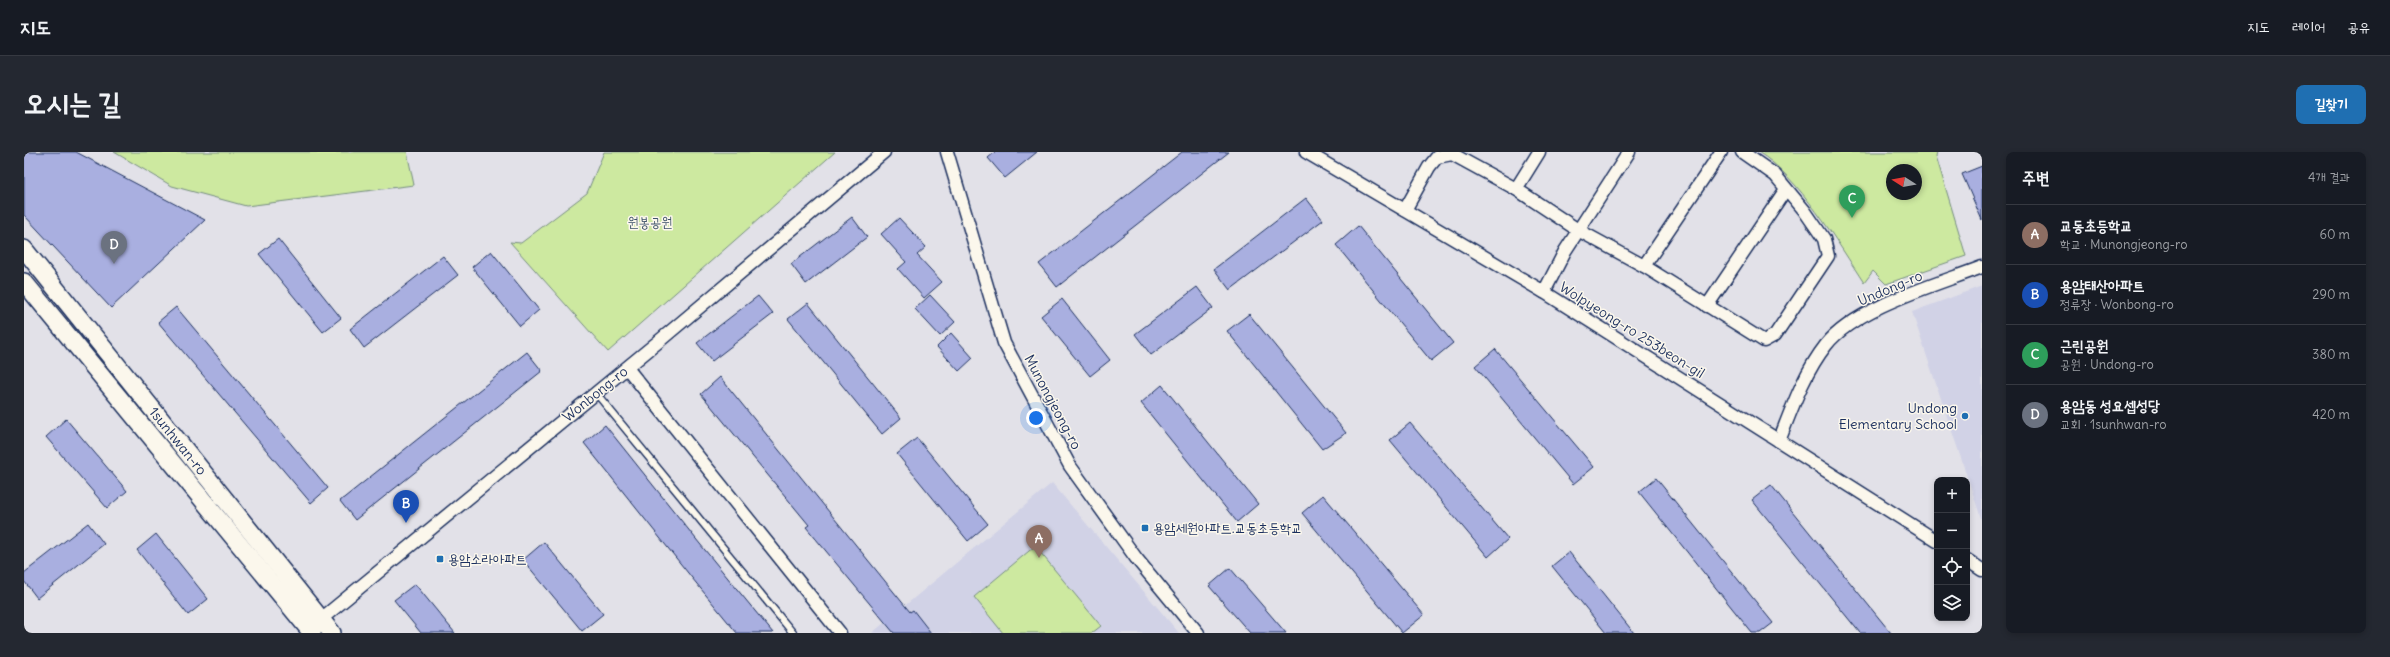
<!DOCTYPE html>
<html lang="ko">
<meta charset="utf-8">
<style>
:root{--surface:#171b24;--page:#242831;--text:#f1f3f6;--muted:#9ea1a6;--line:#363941;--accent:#1f6fb2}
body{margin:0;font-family:Delius,"Poor Story",sans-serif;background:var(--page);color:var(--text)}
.controls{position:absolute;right:12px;bottom:12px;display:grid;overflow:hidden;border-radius:8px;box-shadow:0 2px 6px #0003}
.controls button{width:36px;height:36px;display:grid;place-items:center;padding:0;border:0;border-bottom:1px solid var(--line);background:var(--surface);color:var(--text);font:20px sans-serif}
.compass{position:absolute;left:1862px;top:12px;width:36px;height:36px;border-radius:50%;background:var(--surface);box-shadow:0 2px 6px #0003;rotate:281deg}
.you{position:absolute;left:1012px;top:266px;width:14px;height:14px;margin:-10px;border:3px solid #fff;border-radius:50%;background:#1a73e8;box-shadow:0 0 0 6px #1a73e833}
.badge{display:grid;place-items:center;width:26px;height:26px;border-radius:50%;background:var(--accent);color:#fff;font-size:13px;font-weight:700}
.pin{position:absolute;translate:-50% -33px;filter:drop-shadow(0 1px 2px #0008)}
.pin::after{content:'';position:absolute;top:21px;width:14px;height:12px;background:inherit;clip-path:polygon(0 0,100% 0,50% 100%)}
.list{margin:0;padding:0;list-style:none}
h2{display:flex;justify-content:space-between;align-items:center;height:52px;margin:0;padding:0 16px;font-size:17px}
h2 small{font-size:13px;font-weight:400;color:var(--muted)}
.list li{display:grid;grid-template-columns:26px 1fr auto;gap:12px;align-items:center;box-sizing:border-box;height:60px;padding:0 16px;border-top:1px solid var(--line)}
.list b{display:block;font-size:15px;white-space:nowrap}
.list p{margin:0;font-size:13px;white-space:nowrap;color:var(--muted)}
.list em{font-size:13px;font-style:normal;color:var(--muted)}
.icon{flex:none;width:22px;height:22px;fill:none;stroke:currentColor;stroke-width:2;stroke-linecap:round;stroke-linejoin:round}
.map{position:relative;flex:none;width:1958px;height:481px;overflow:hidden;border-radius:8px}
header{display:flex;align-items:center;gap:24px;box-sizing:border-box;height:56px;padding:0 20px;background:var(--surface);border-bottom:1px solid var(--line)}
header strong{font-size:19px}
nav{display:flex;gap:22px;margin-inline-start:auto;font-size:14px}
.intro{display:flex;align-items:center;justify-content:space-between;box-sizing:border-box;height:96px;padding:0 24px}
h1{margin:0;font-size:28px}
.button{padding:10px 18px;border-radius:8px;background:var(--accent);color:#fff;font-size:14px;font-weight:700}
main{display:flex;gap:24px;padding:0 24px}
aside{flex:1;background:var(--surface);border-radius:8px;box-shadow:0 2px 6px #0003}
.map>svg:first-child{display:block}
.built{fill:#d1d2e6}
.green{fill:#cde9a0;stroke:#748c7f;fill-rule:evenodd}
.building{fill:#a9afe0;stroke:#1b2f5e}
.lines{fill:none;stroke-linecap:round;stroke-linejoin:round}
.lane-casing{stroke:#1b2f5e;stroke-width:9}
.street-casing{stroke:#1b2f5e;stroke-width:15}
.secondary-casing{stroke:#1b2f5e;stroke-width:20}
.lane{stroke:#fbf7ec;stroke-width:6}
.street{stroke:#fbf7ec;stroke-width:12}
.secondary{stroke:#fbf7ec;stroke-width:17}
.poi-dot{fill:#1f6fb2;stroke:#fbf7ec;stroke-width:1.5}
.labels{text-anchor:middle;stroke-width:3;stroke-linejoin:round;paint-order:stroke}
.park-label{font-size:14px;fill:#3f546b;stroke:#fbf7ec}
.street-label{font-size:14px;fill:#1b2f5e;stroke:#fbf7ec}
.poi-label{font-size:14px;fill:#1b2f5e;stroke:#fbf7ec;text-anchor:start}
</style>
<header>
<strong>지도</strong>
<nav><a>지도</a><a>레이어</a><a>공유</a></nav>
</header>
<div class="intro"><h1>오시는 길</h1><a class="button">길찾기</a></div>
<main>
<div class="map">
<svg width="1958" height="481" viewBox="0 0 1958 481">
<rect width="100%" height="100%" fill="#e2e1e8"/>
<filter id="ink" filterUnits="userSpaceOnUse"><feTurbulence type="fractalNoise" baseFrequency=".025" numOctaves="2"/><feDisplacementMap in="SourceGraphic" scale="8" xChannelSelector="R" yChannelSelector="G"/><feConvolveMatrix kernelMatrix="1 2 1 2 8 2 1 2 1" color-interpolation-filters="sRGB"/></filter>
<g filter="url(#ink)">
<g class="built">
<path d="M1958 134V369L1888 160Z"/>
<path d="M1028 331 1155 481H848Z"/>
</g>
<g class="green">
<path d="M90 0H383L390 33 222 54 148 34Z"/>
<path d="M580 0H811L584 200 486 90 497 91 563 41Z"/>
<path d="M1734 0H1913L1912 4 1942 104 1862 132 1849 119 1840 131C1814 91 1774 24 1734 0ZM1868 18H1892V42H1868Z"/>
<path d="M1011 394 1077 474 1068 481H979L950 445Z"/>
</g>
<g class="building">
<path d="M0 0H52L181 68 87 156 0 63Z"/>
<path d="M971 0H1013L981 26 964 6Z"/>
<path d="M1158 0H1205L1033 135 1015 112Z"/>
<path d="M1958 14V68L1938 22Z"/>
<path d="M1282 46 1299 68 1206 138 1190 117Z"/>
<path d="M828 65 843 85 782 132 767 112Z"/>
<path d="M875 66 902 95 893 103 918 130 900 146 874 117 882 110 857 82Z"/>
<path d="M1334 74 1429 191 1407 209 1312 93Z"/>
<path d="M254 87 317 166 299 180 235 102Z"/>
<path d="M467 99 515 158 496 174 448 115Z"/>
<path d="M419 104 434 123 340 196 326 177Z"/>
<path d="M1173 135 1189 156 1127 203 1111 182Z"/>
<path d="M906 143 931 170 916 184 891 157Z"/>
<path d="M734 144 749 162 688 209 673 191Z"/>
<path d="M1038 147 1086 208 1066 224 1017 164Z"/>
<path d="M784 151 877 266 858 282 764 167Z"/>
<path d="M152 155 304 336 287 351 134 170Z"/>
<path d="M1225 162 1322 281 1298 297 1203 179Z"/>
<path d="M927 181 949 206 935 219 913 195Z"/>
<path d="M1471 197 1570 315 1549 332 1451 214Z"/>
<path d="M503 200 518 219 331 368 316 349Z"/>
<path d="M696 225 886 460 889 458 907 481H870L782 375 785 373 677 242Z"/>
<path d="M1138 233 1234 352 1213 370 1117 251Z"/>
<path d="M42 267 103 339 83 356 22 285Z"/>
<path d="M1386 271 1484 387 1464 405 1366 288Z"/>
<path d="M581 273 676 392 749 481H713L668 426 560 291Z"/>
<path d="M893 286 964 372 944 389 873 302Z"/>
<path d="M1632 326 1749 471 1736 481H1728L1615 340Z"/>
<path d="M1747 333 1867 481H1836L1728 348Z"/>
<path d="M1299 343 1400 463 1378 481 1278 361Z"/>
<path d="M64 371 80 392 13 446 0 429V421Z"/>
<path d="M132 382 184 447 164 463 113 398Z"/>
<path d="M520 390 579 462 558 479 499 408Z"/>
<path d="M1545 400 1610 481H1582L1528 414Z"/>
<path d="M1206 416 1262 481H1226L1185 434Z"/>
<path d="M391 432 431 481H397L370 448Z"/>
</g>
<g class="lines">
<g class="lane-casing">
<path id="lane" d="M572 241 769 481"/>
</g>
<g class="street-casing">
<g id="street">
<path d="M923 0 980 191 1046 314 1112 406 1174 481"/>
<path d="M1282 0 1520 140 1913 389"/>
<path d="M1492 37 1515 0"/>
<path d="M1381 58 1405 15 1413 5 1428 2 1492 37 1554 78 1620 114 1740 189 1751 183 1804 104 1800 87 1780 58 1751 23 1718 0"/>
<path d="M1620 114 1697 0"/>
<path d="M1520 140 1541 99 1605 0"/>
<path d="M1683 154 1762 37"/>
<path d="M603 216 816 481"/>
<path d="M1755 289C1768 256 1780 221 1802 193 1832 155 1912 133 1958 115"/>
<path d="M1943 408 1958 418"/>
<path d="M296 468 634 190 860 0"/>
</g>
</g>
<g class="secondary-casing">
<g id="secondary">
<path d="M0 97 308 481"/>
<path d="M0 130 288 481"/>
</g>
</g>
<use href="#lane" class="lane"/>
<use href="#street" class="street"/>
<use href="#secondary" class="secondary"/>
</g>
</g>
<g class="poi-dot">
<circle cx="1941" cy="264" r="4"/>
<rect x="1117" y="372" width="8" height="8" rx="2"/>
<rect x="412" y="403" width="8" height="8" rx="2"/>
</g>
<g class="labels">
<g class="park-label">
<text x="626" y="75">원봉공원</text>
</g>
<g class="street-label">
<text transform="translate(1866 136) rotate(-23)" y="5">Undong-ro</text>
<text transform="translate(1608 178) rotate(32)" y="5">Wolpyeong-ro 253beon-gil</text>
<text transform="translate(571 242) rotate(-39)" y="5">Wonbong-ro</text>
<text transform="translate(1029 250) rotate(62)" y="5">Munongjeong-ro</text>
<text transform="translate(154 289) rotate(51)" y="5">1sunhwan-ro</text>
</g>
<g class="poi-label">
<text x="1933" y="261" text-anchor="end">Undong<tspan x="1933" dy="16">Elementary School</tspan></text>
<text x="1129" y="381">용암세원아파트.교동초등학교</text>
<text x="424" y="412">용암소라아파트</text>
</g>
</g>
</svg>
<div class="controls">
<button>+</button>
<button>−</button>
<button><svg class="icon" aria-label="locate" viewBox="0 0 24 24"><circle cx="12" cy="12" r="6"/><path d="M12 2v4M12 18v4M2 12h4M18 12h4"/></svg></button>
<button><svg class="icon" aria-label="layers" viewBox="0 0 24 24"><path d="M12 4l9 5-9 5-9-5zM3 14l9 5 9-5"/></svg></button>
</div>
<svg class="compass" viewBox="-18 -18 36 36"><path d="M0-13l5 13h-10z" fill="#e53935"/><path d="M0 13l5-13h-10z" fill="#9ea1a6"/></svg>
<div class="you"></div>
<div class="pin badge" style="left:1015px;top:406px;background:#8d6e63">A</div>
<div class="pin badge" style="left:382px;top:371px;background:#1a4fb4">B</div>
<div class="pin badge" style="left:1828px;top:66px;background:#2e9e5b">C</div>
<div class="pin badge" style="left:90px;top:112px;background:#6b7280">D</div>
</div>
<aside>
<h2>주변<small>4개 결과</small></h2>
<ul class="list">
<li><span class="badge" style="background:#8d6e63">A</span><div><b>교동초등학교</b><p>학교 · Munongjeong-ro</p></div><em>60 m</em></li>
<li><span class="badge" style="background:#1a4fb4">B</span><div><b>용암태산아파트</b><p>정류장 · Wonbong-ro</p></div><em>290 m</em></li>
<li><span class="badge" style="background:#2e9e5b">C</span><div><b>근린공원</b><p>공원 · Undong-ro</p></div><em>380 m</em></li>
<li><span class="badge" style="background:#6b7280">D</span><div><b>용암동 성요셉성당</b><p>교회 · 1sunhwan-ro</p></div><em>420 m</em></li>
</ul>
</aside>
</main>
